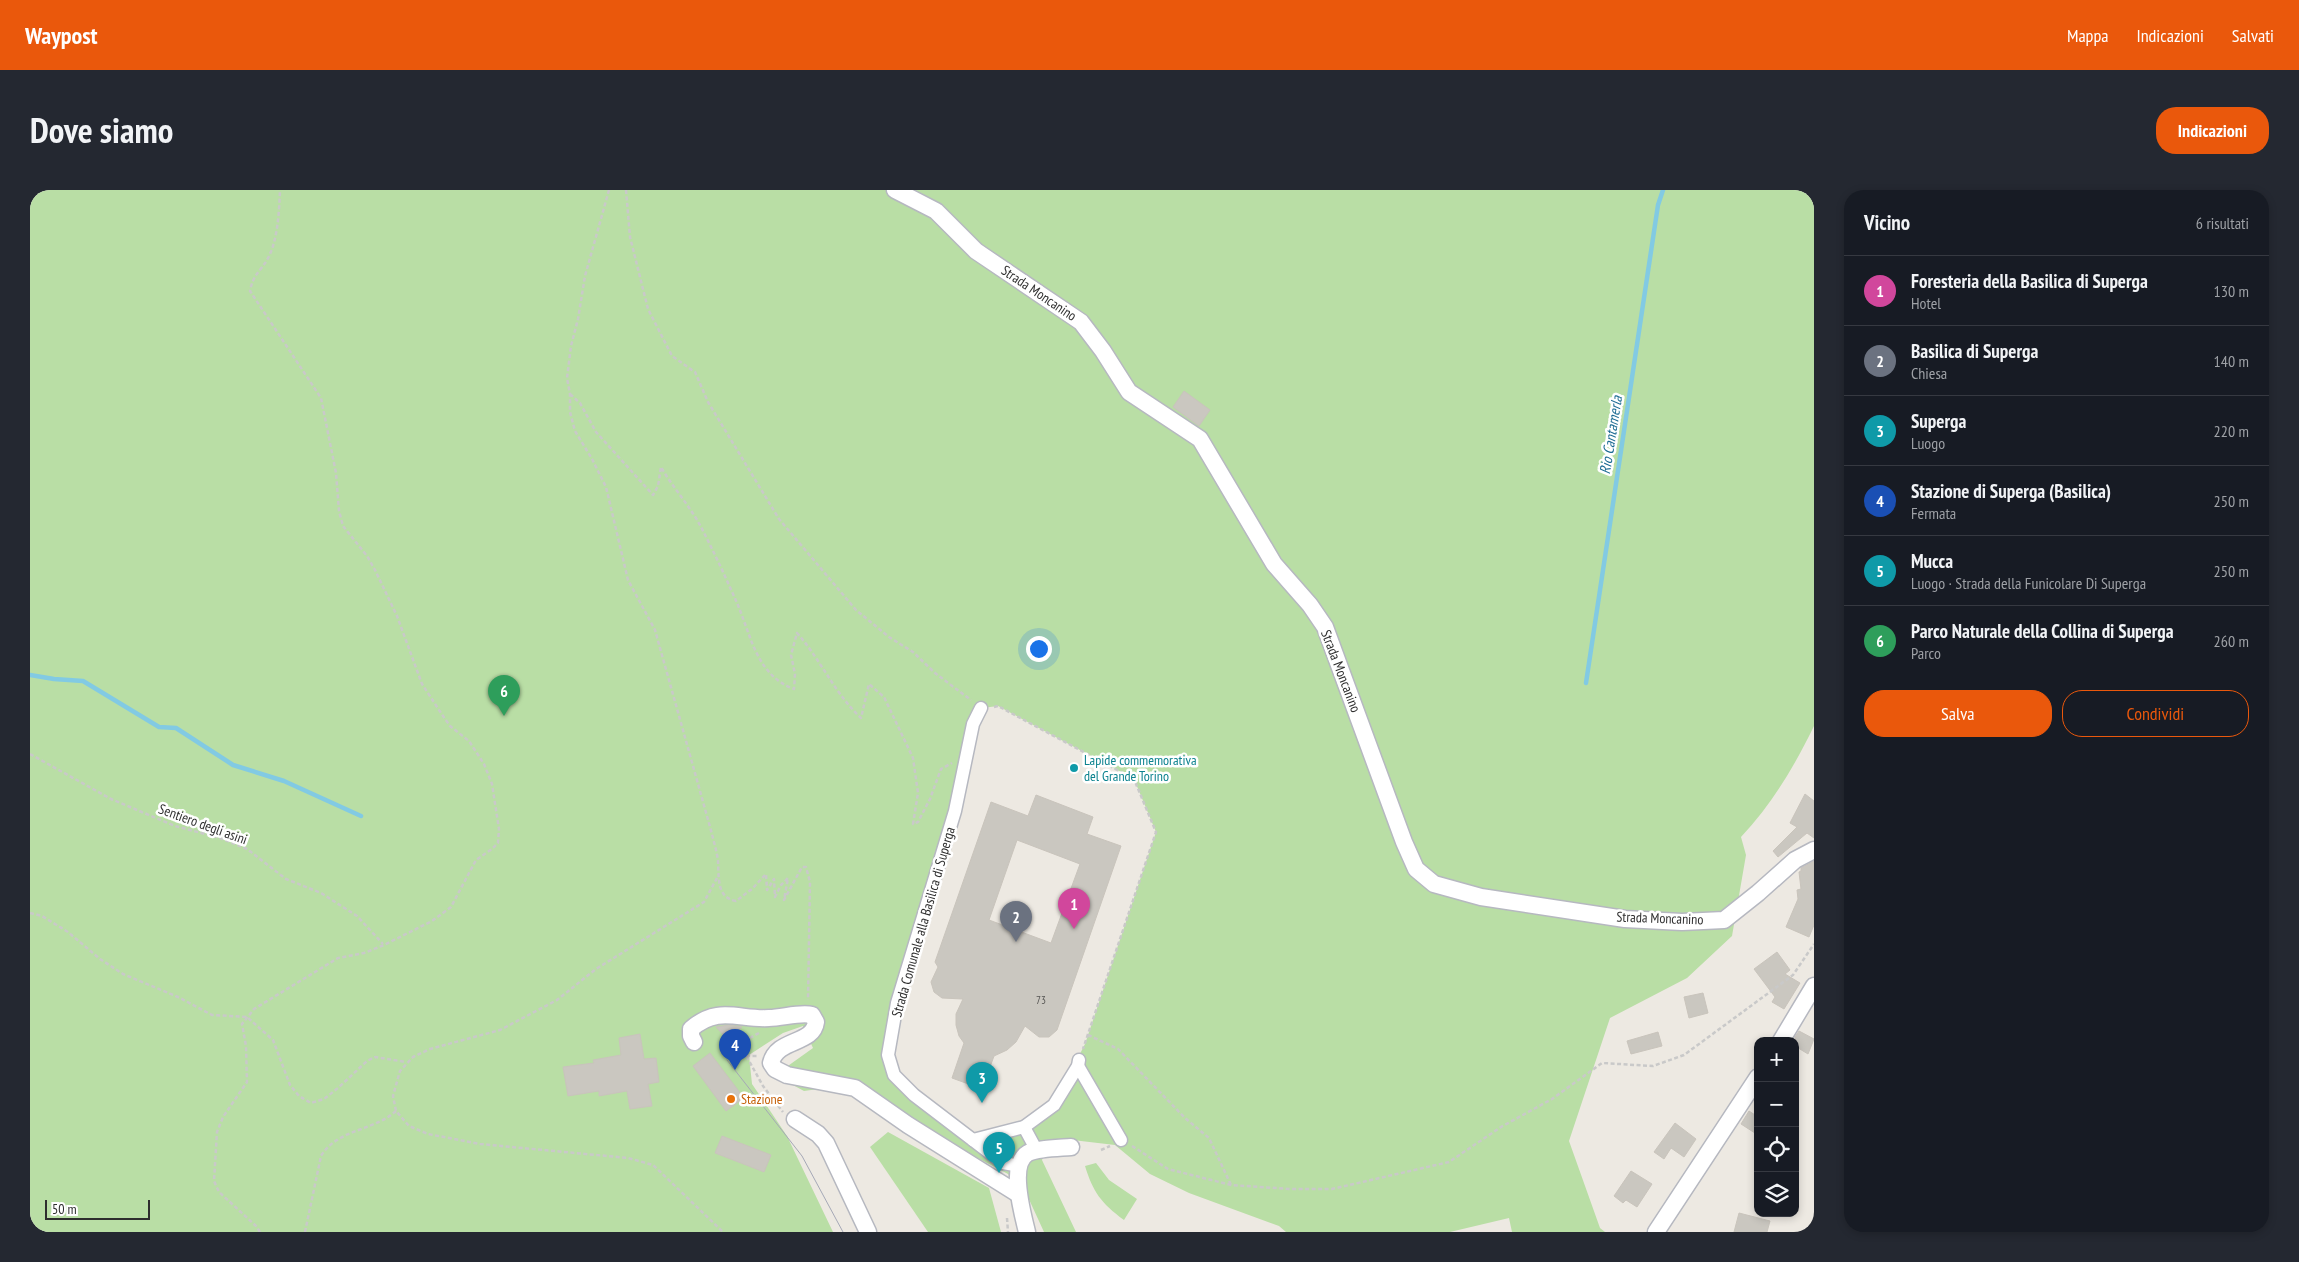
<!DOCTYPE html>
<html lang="it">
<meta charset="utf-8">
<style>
:root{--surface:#171b24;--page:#242831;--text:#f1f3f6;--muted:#9ea1a6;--line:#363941;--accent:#ea580c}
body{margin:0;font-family:"PT Sans Narrow",sans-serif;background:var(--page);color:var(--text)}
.controls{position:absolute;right:15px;bottom:15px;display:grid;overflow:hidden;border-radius:10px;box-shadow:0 2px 8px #0003}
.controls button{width:45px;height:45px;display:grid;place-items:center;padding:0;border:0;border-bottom:1px solid var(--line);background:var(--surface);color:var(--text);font:25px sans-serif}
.scale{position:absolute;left:15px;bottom:12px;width:105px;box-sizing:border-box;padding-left:5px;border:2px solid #2e2e2e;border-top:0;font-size:14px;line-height:18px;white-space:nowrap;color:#2e2e2e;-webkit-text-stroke:4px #fff;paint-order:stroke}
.you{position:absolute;left:1008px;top:458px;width:18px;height:18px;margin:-12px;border:4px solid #fff;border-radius:50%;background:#1a73e8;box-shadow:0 0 0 8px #1a73e833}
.badge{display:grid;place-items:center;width:32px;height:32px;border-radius:50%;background:var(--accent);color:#fff;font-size:16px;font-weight:700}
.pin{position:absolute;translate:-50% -41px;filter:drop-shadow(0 1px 2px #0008)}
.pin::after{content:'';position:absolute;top:26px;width:18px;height:15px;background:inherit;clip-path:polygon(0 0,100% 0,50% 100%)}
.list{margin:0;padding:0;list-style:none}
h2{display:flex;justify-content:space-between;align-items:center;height:65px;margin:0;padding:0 20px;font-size:21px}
h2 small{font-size:16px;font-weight:400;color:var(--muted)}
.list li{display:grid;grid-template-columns:32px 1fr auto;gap:15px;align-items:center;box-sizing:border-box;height:70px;padding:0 20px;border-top:1px solid var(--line)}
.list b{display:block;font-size:19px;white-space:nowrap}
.list p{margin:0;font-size:16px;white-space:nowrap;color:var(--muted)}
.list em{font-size:16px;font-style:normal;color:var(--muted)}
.actions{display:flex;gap:10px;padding:15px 20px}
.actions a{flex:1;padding:11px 0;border:1px solid var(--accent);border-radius:20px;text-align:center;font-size:18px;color:var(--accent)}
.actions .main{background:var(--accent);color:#fff}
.icon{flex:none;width:28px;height:28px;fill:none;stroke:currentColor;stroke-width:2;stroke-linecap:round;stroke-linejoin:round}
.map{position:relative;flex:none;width:1784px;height:1042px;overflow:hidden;border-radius:20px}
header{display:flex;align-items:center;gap:30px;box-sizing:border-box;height:70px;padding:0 25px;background:var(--accent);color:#fff}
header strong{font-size:24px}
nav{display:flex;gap:28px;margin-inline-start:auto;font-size:18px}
.intro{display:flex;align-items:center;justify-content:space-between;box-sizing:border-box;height:120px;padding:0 30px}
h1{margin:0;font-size:35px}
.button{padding:12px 22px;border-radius:20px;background:var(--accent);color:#fff;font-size:18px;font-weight:700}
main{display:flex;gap:30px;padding:0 30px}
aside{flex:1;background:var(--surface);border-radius:20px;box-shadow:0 2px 8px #0003}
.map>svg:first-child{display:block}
.green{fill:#b9dea5;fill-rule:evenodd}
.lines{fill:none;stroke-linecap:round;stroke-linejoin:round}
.stream{stroke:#82cae3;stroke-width:4.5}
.building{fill:#cac7c0;stroke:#c9c4bc;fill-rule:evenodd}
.pedestrian-casing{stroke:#b6b8c0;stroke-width:15}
.minor-casing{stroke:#b6b8c0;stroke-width:19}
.path{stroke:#c9c9c9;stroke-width:2.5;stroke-dasharray:4 2.5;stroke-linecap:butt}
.pedestrian{stroke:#fff;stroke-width:12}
.minor{stroke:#fff;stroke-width:16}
.tram{stroke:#a5a8b6;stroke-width:1}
.culture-dot{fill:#0f9aa8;stroke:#fff;stroke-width:2}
.food-dot{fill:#e8710a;stroke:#fff;stroke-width:2}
.labels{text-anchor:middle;stroke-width:5;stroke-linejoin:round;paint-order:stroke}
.number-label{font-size:11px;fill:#555452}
.street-label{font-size:14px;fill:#2e2e2e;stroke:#fff}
.culture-label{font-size:14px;fill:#0d838f;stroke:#fff;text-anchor:start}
.food-label{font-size:14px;fill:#c56008;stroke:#fff;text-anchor:start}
.water-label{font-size:15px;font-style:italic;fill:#1c6b93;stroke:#fff}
</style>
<header>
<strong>Waypost</strong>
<nav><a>Mappa</a><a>Indicazioni</a><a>Salvati</a></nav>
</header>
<div class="intro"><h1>Dove siamo</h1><a class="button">Indicazioni</a></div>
<main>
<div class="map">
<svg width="1784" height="1042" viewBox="0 0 1784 1042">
<rect width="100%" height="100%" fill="#ede9e2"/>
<g class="green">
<path d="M0 0H1784V536C1764 577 1742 614 1711 647L1716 665 1702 746 1657 788 1580 828 1539 951 1570 1038 1575 1042H1482L1479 1028 1420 1042H1256L1249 1036 1159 1003 1120 984 1085 955 1034 949 1017 958 1012 970 1046 1042H1014L997 1005 978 984 810 896 774 901 750 888 755 878 783 858 773 836 753 843 719 865 722 894 757 946 803 1042H0ZM968 516 1104 589 1126 642 1055 854 1024 915 994 937 943 950 884 905 858 865 952 518Z"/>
<path d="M858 942 959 998 971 1042H898L840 957Z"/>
<path d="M1066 973 1079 990 1107 1009 1094 1030C1071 1013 1063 1002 1055 976Z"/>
</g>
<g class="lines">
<g class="stream">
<path d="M0 485 24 489 53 491 129 537 146 538 203 575 254 591 331 626"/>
<path d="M1556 493 1628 15 1633 0"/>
</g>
</g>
<g class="building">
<path d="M1154 201 1180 220 1169 236 1143 217Z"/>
<path d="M1775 604 1784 611V648L1777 643 1748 667 1743 661 1767 637 1760 633Z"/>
<path d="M1006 605 1063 627 1057 644 1091 656 1027 840 1019 847H1009L995 836 986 852 977 860 964 866 952 899 922 888 934 853 929 846 926 835V824L933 809 912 808 904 802 901 792 908 777 905 772 961 612 998 626ZM987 650 1050 674 1021 753 959 730Z"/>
<path d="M1784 671V735L1779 747 1756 737 1768 709 1767 700 1771 699 1769 682 1771 681V678Z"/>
<path d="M1747 762 1760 780 1755 784 1770 793 1754 819 1742 812 1745 807 1724 779Z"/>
<path d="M1673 803 1678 823 1659 828 1654 807Z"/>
<path d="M699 835 712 837 697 849 686 837Z"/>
<path d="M1769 841 1784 849 1778 864 1765 856V847Z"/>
<path d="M1628 842 1632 856 1601 864 1597 851Z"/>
<path d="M610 844 614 869 626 868 629 892 618 894 622 916 600 919 597 901 569 906V901L538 906 533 877 564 873 563 870 591 865 589 848Z"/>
<path d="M680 863 714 908 696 921 663 876Z"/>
<path d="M1719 921 1728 927V945L1711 934Z"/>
<path d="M1645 933 1666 949 1654 967 1641 958 1634 969 1624 962Z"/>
<path d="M692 946 741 965 734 982 685 963Z"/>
<path d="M1601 981 1622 994 1607 1017 1596 1010 1593 1013 1584 1006Z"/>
<path d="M1709 1023 1740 1031 1737 1042H1704Z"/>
</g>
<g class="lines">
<g class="pedestrian-casing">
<g id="pedestrian">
<path d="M951 518 943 534 925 621 867 813 858 865 864 885 884 905 973 973 990 976"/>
<path d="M1048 876 1091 950"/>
<path d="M994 937 1007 961"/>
<path d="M943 950 994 937 1024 915 1048 876 1049 870"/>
</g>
</g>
<g class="minor-casing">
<g id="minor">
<path d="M865 0 906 21 946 61 1051 132 1073 161 1099 202 1170 249 1244 374 1280 415 1295 437 1374 652 1386 679 1404 694 1451 707 1595 729 1652 732 1694 730 1728 703 1765 670 1784 660"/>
<path d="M1751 851 1784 796"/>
<path d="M664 852 661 846V839C688 815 709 830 739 828 752 828 770 822 782 825L786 832C783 855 747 848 741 873L745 879 757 885 825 898 878 935 988 1004"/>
<path d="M765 929 788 944 796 953 838 1042"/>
<path d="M997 1042C993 1025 978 974 998 963 1009 958 1029 958 1041 957"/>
<path d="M1626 1042 1728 887"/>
</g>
</g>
<g class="path">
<path d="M579 0 555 86 548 129 541 156 537 188 540 204V222L545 241 562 269 576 297 598 390 625 440 682 644C684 653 687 662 688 671 689 686 686 708 706 711L722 699 736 684 737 700 744 689 745 707 751 695 758 688 754 710 772 677H776L780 692 778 810"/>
<path d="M596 0 600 47 618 119 642 166 665 182 678 212 749 329 826 420 859 447 883 462 905 483 941 510"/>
<path d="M540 204 550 213 566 242 623 305 628 296 631 277C643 298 660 316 671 337 684 362 696 388 707 413 721 445 726 485 764 499L765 484 761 465 767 443C791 470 805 504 831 528L839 494 854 507 883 568 888 603 883 634 888 632 900 609 911 579 922 573"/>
<path d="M964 517 968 516 1104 589 1126 642 1053 859"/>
<path d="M0 564 81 609 145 636 190 648 217 659 256 689 291 703 327 726 353 754"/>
<path d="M687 688 674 712 566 779 527 810 470 840 400 859 383 867 370 881 363 906 366 921 379 936 398 944 450 954 598 968 623 975 693 1042"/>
<path d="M0 723 12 726 38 742 70 769 93 784 148 807 182 825 217 827 243 850 260 895 269 906 281 913 294 909 308 898 337 871 345 867 376 872"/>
<path d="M729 843 716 850 713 860 733 896 753 922"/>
<path d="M1058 845 1088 859 1155 928 1179 948 1201 995"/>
<path d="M695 858 715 842"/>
<path d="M716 866H727"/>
<path d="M1102 956 1138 979 1201 995 1260 999H1302L1419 972 1471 937 1522 909 1572 873 1623 876 1654 865 1763 785 1784 754"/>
<path d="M1071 960 1080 956"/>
<path d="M977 1028 978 1042"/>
<path d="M230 1042 226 1036 189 1002 184 991 187 942 193 927 217 892 216 856 212 834 224 819 308 768 334 763 354 755 402 731 421 717 446 670 462 659 468 653 469 639 462 594 454 574 439 551 420 536 411 523 392 494 367 426 345 380 337 366 313 336 309 321 306 283 291 208 220 101C223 85 229 83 237 70 248 51 249 22 250 0"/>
<path d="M275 1042 291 966C307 939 344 941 366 921"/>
</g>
<use href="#pedestrian" class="pedestrian"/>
<use href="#minor" class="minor"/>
<path class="tram" d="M697 870 772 966 813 1042"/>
</g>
<circle class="culture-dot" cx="1044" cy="578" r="5"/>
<circle class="food-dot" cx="701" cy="909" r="5"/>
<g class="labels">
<g class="number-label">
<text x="1011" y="814">73</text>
</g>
<g class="street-label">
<text transform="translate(1009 103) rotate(34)" y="5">Strada Moncanino</text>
<text transform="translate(1311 481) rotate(69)" y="5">Strada Moncanino</text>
<text transform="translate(173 634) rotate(20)" y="5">Sentiero degli asini</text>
<text transform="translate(1630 728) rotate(2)" y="5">Strada Moncanino</text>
<text transform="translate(893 732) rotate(-74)" y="5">Strada Comunale alla Basilica di Superga</text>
</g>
<g class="culture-label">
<text x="1054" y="575">Lapide commemorativa<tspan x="1054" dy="16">del Grande Torino</tspan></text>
</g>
<g class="food-label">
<text x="711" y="914">Stazione</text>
</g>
<g class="water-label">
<text transform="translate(1581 245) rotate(-81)" y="5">Rio Cantamerla</text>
</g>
</g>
</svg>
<div class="controls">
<button>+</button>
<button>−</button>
<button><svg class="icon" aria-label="locate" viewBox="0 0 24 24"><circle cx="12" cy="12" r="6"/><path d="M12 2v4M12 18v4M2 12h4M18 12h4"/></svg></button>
<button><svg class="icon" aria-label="layers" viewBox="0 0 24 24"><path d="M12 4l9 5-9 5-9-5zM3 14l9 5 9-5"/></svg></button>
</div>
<div class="scale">50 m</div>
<div class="you"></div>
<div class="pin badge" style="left:1044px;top:739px;background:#d1479c">1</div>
<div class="pin badge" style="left:986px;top:752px;background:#6b7280">2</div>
<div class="pin badge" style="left:952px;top:913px;background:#0f9aa8">3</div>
<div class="pin badge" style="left:705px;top:880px;background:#1a4fb4">4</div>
<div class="pin badge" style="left:969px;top:983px;background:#0f9aa8">5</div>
<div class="pin badge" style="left:474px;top:526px;background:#2e9e5b">6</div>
</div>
<aside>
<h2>Vicino<small>6 risultati</small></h2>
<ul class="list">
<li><span class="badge" style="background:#d1479c">1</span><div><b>Foresteria della Basilica di Superga</b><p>Hotel</p></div><em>130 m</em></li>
<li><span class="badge" style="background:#6b7280">2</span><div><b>Basilica di Superga</b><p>Chiesa</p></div><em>140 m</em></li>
<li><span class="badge" style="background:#0f9aa8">3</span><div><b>Superga</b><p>Luogo</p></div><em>220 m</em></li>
<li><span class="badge" style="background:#1a4fb4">4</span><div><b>Stazione di Superga (Basilica)</b><p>Fermata</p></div><em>250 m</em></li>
<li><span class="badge" style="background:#0f9aa8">5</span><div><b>Mucca</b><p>Luogo · Strada della Funicolare Di Superga</p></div><em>250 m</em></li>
<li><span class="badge" style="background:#2e9e5b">6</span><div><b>Parco Naturale della Collina di Superga</b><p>Parco</p></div><em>260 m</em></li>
</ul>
<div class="actions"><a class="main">Salva</a><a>Condividi</a></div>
</aside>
</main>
